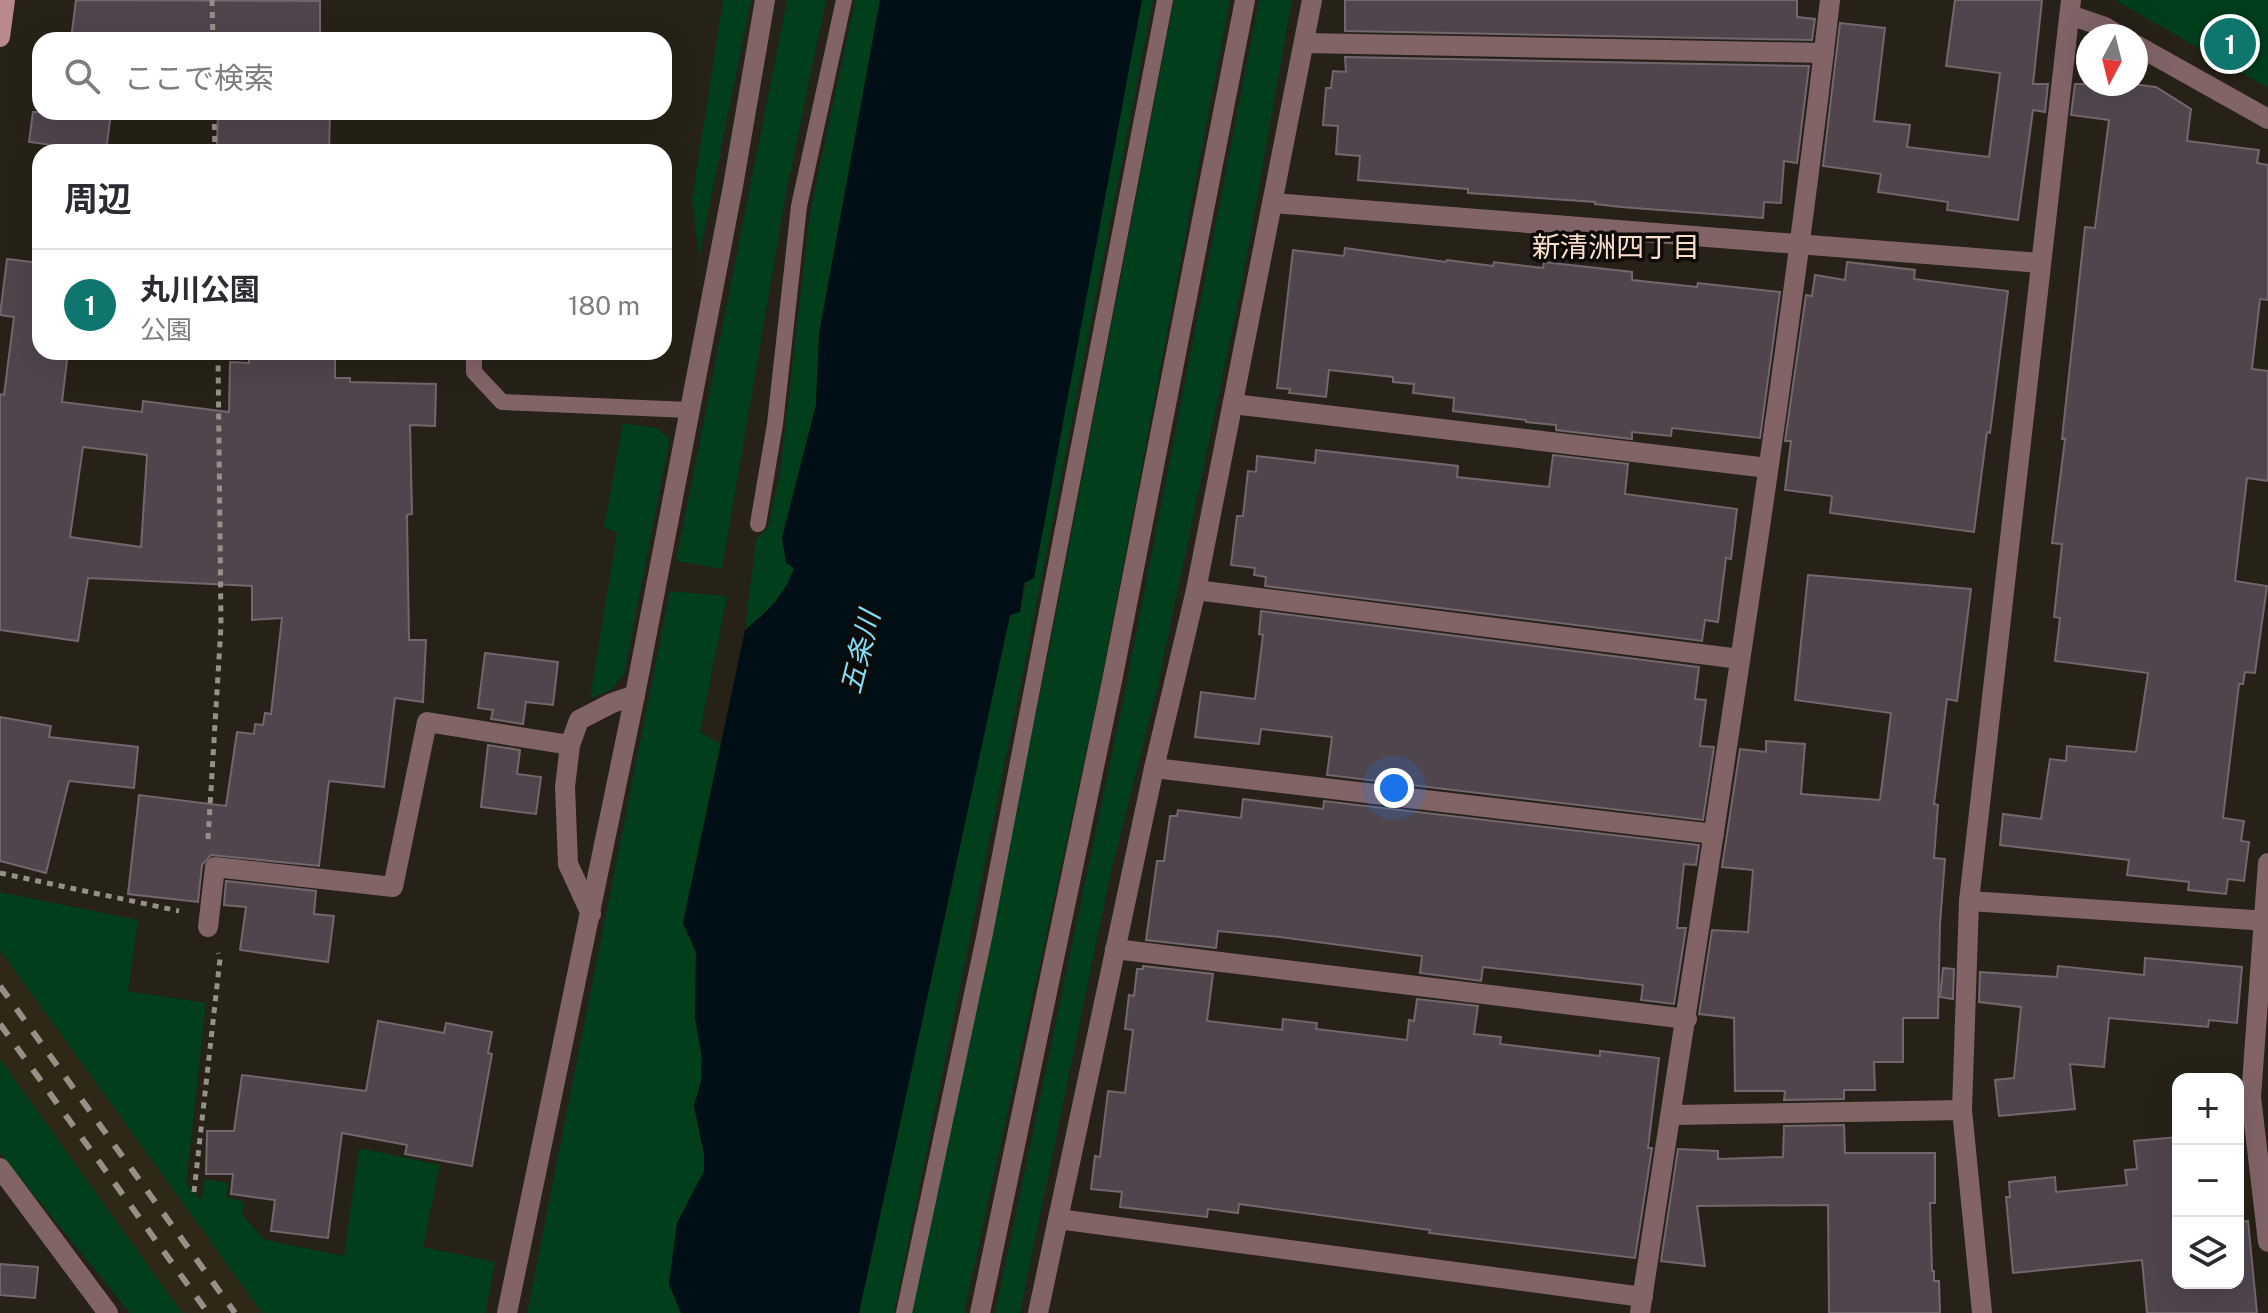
<!DOCTYPE html>
<html lang="ja">
<meta charset="utf-8">
<style>
:root{--surface:#fff;--page:#f2f2f3;--text:#2b2b33;--muted:#7c7c81;--line:#e1e1e2;--accent:#0f766e}
body{margin:0;font-family:"Public Sans","Noto Sans JP",sans-serif;background:var(--page);color:var(--text)}
.controls{position:absolute;right:24px;bottom:24px;display:grid;overflow:hidden;border-radius:16px;box-shadow:0 8px 32px #0002}
.controls button{width:72px;height:72px;display:grid;place-items:center;padding:0;border:0;border-bottom:2px solid var(--line);background:var(--surface);color:var(--text);font:40px sans-serif}
.compass{position:absolute;left:2076px;top:24px;width:72px;height:72px;border-radius:50%;background:var(--surface);box-shadow:0 8px 32px #0002;rotate:187deg}
.you{position:absolute;left:1394px;top:788px;width:28px;height:28px;margin:-20px;border:6px solid #fff;border-radius:50%;background:#1a73e8;box-shadow:0 0 0 12px #1a73e833}
.badge{display:grid;place-items:center;width:52px;height:52px;border-radius:50%;background:var(--accent);color:#fff;font-size:26px;font-weight:700}
.pin{position:absolute;translate:-50% -50%;border:4px solid #fff;box-shadow:0 2px 8px #0006}
.list{margin:0;padding:0;list-style:none}
h2{display:flex;justify-content:space-between;align-items:center;height:104px;margin:0;padding:0 32px;font-size:34px}
h2 small{font-size:26px;font-weight:400;color:var(--muted)}
.list li{display:grid;grid-template-columns:52px 1fr auto;gap:24px;align-items:center;box-sizing:border-box;height:112px;padding:0 32px;border-top:2px solid var(--line)}
.list b{display:block;font-size:30px;white-space:nowrap}
.list p{margin:0;font-size:26px;white-space:nowrap;color:var(--muted)}
.list em{font-size:26px;font-style:normal;color:var(--muted)}
.icon{flex:none;width:44px;height:44px;fill:none;stroke:currentColor;stroke-width:2;stroke-linecap:round;stroke-linejoin:round}
.map{position:relative;flex:none;width:2268px;height:1313px;overflow:hidden}
.search{position:absolute;background:var(--surface);box-shadow:0 8px 32px #0002;left:32px;top:32px;width:640px;height:88px;display:flex;align-items:center;gap:20px;box-sizing:border-box;padding:0 28px;border-radius:24px;color:var(--muted);font-size:30px}
.panel{position:absolute;background:var(--surface);box-shadow:0 8px 32px #0002;left:32px;top:144px;width:640px;height:216px;border-radius:24px}
.map>svg:first-child{display:block}
.built{fill:#302816}
.green{fill:#003e1c}
.water{fill:#000e15}
.building{fill:#51454d;stroke:#73666f;stroke-width:2;fill-rule:evenodd}
.lines{fill:none;stroke-linecap:round;stroke-linejoin:round}
.path{stroke:#959188;stroke-width:5;stroke-dasharray:6 6;stroke-linecap:butt}
.lane{stroke:#826467;stroke-width:16}
.street{stroke:#826467;stroke-width:20}
.secondary{stroke:#b9898e;stroke-width:20}
.rail{stroke:#959188;stroke-width:6;stroke-dasharray:14 14;stroke-linecap:butt}
.labels{text-anchor:middle;stroke-width:7;stroke-linejoin:round;paint-order:stroke}
.neighbourhood-label{font-size:28px;fill:#f9decb;stroke:#0e0b07}
.water-label{font-size:28px;font-style:italic;fill:#82dbf8;stroke:#0e0b07}
</style>
<div class="map">
<svg width="2268" height="1313" viewBox="0 0 2268 1313">
<rect width="100%" height="100%" fill="#272217"/>
<path class="built" d="M0 950 262 1313H182L0 1059Z"/>
<g class="green">
<path d="M723 0H751L699 257 692 200Z"/>
<path d="M787 0H826L785 199 722 569 676 561Z"/>
<path d="M855 0H880L819 334 816 405 782 538 794 568 788 584 769 610 745 630 756 539 768 527 780 473 810 213Z"/>
<path d="M1142 0H1153L1028 649 894 1313H859L1010 615 1020 612Z"/>
<path d="M1174 0H1230L1100 687 964 1313H912L1049 650Z"/>
<path d="M1259 0H1292L1241 289 1156 694 1110 876 1020 1313H995L1124 696Z"/>
<path d="M2115 0H2268V88Z"/>
<path d="M623 423 656 428 670 438 624 674 612 689 590 699 617 532 604 528Z"/>
<path d="M670 591 727 596 700 732 721 744 683 923 696 952 695 1018 702 1058 701 1081 694 1106 704 1154V1171L677 1223 669 1284 681 1313H527Z"/>
<path d="M0 892 138 920 128 991 206 1003 186 1184 201 1200 205 1179 228 1183 226 1197 244 1202 242 1215 265 1240 344 1256 359 1148 440 1165 423 1247 495 1262 485 1313H262L0 950Z"/>
<path d="M0 1059 182 1313H130L0 1153Z"/>
</g>
<path class="water" d="M880 0H1142L1034 578 1024 583 1020 612 1010 615 859 1313H681L669 1284 677 1223 704 1171V1154L694 1106 701 1081 702 1058 695 1018 696 952 683 923 745 630C767 612 785 595 794 568L786 563 782 538 816 405 819 334Z"/>
<g class="building">
<path d="M76 0 320 1V40H71Z"/>
<path d="M1345 0H1797V17L1815 19 1812 40 1345 31Z"/>
<path d="M1955 0H2042L2033 84H2048L2045 112 2033 110 2018 220 1947 210 1948 202 1878 192 1881 174 1823 166 1840 23 1885 28 1874 121 1910 125 1907 147 1989 157 2000 73 1946 66Z"/>
<path d="M1345 57 1809 66 1797 163 1784 161 1781 203 1764 202 1763 218 1621 207 1595 204V202L1468 193V189L1358 180 1360 156 1336 154 1338 126 1323 125 1326 88H1331L1333 71 1346 72Z"/>
<path d="M2075 84H2131L2156 87 2191 109 2187 141 2259 150 2257 163 2268 165V300L2260 299 2252 369 2268 371V481L2247 478 2235 581 2267 586 2255 673 2245 672 2243 684H2239L2223 818 2244 821 2241 841 2249 842 2244 881 2228 879 2226 894 2188 890 2189 882 2127 875 2129 860 2000 845 2003 814 2041 819 2050 759 2066 761 2067 746 2136 752 2148 673 2055 661 2060 618 2054 617 2062 544 2052 543 2065 439H2062L2085 227 2095 228 2109 120 2071 115Z"/>
<path d="M33 112H111L106 152 29 142Z"/>
<path d="M218 112H330L329 152 217 146Z"/>
<path d="M1345 248 1446 262 1447 260 1493 266 1494 262 1543 268 1544 262 1632 272V280L1697 287 1698 283 1780 292 1760 438 1672 428 1671 436 1632 432V439L1556 430V425L1526 422V420L1453 411 1454 398 1413 393 1414 384 1393 382V377L1329 370 1326 397 1289 393 1290 389 1277 388 1293 250 1344 256Z"/>
<path d="M7 259 40 263V352H68L62 402 142 412 143 401 229 412 230 362 249 363V357L335 359V378H350V382L436 384 435 426 410 425 412 514 407 515 409 640H426L423 702 395 698 384 787 329 781 319 866 211 855 202 865 198 902 128 894 139 795 226 806 237 732 254 734 255 724 263 725 265 713 271 714 282 618 252 620V586L88 578 78 641 0 630V394L4 395 14 317 0 315ZM83 447 147 455 141 547 70 537Z"/>
<path d="M1847 262 1915 270 1914 279 2008 291 1990 433 1987 432 1974 532 1830 513 1832 496 1785 490 1791 441H1785L1806 295 1812 296 1815 275 1845 280Z"/>
<path d="M1316 450 1458 466 1457 477 1549 487 1553 455 1628 464 1625 494 1737 509 1731 559 1726 558 1718 622 1705 620 1702 641 1265 586 1266 577 1254 575 1255 568 1231 565 1237 516H1243L1248 471 1256 472 1257 456 1315 463Z"/>
<path d="M1808 575 1971 589 1957 701 1947 699 1934 804 1938 805 1934 858 1945 859 1940 924 1938 1018H1903V1062H1874L1875 1090H1844V1099L1784 1100 1785 1091H1735L1734 1018 1699 1014 1712 930 1748 932 1753 870 1722 867 1740 749 1766 752V741L1805 744 1801 794 1880 800 1891 713 1795 700Z"/>
<path d="M1261 611 1699 667 1695 699 1706 700 1700 746 1714 747 1703 820 1327 775 1332 737 1261 729 1259 744 1195 737 1201 692 1255 699 1263 635 1259 634Z"/>
<path d="M485 653 558 662 553 705 526 702 523 724 491 719 493 710 478 708Z"/>
<path d="M0 717 51 726 49 737 138 747 134 788 69 781 46 873 0 861Z"/>
<path d="M488 745 520 750 517 774 541 777 536 814 481 807Z"/>
<path d="M1243 799 1323 809 1324 801 1699 845 1696 865 1684 864 1677 928H1686L1674 1004 1641 1000 1643 985 1483 967 1481 981 1420 973 1422 956 1280 937 1218 931 1216 948 1146 940 1157 861H1164L1170 816H1177L1178 810 1241 818Z"/>
<path d="M226 881 316 891 314 914 334 916 328 962 240 950 246 907 224 905Z"/>
<path d="M2145 958 2242 967 2237 1023 2209 1020 2208 1027 2109 1018 2104 1067 2070 1064 2075 1109 1999 1116 1995 1080 2014 1078 2021 1007 1979 1002 1980 972 2057 977 2058 966 2144 975Z"/>
<path d="M1143 966 1213 974 1207 1021 1282 1030 1283 1019 1317 1023 1316 1029 1407 1040 1409 1020 1414 1021 1417 999 1478 1006 1474 1034 1501 1037 1500 1044 1600 1056V1051L1659 1058 1648 1148H1652L1635 1258 1429 1233 1430 1230 1239 1204 1238 1213 1208 1209 1207 1217 1120 1207 1122 1192 1091 1189 1095 1156 1100 1157 1108 1091 1125 1093 1133 1030 1125 1029 1129 995 1134 996 1137 969H1143Z"/>
<path d="M1943 968 1954 969 1953 999 1940 997Z"/>
<path d="M378 1021 444 1033 446 1023 492 1032 488 1053 492 1054 472 1166 405 1154 407 1145 342 1133 328 1238 271 1231 275 1200 231 1194 233 1174H206L207 1131H234L242 1075 366 1091Z"/>
<path d="M1844 1125 1845 1153H1935V1203H1930L1932 1271H1934V1281H1939L1940 1313H1829L1828 1205 1697 1206 1705 1266 1661 1261 1678 1149 1718 1151V1159L1783 1157 1784 1126Z"/>
<path d="M2178 1137V1283H2238V1222L2248 1221 2257 1313H2147L2142 1260 2013 1273 2006 1197H2010L2009 1182 2055 1177 2056 1192 2127 1185 2125 1170 2137 1169 2134 1141Z"/>
<path d="M0 1264 38 1267 35 1298 0 1295Z"/>
</g>
<g class="lines">
<g class="path">
<path d="M212 0 213 40"/>
<path d="M214 112 215 152"/>
<path d="M208 839 221 626 218 352"/>
<path d="M0 873 179 911"/>
<path d="M194 1192 220 959 218 953"/>
</g>
<g class="lane">
<path d="M474 352V372L502 402 689 410"/>
<path d="M758 524 775 424 799 206 844 0"/>
<path d="M904 1313 985 933 1165 0"/>
</g>
<g class="street">
<path d="M2070 15 2105 27 2120 36"/>
<path d="M1304 43 1824 53"/>
<path d="M2136 45 2268 119"/>
<path d="M1273 203 2040 263"/>
<path d="M1233 404 1768 468"/>
<path d="M1196 590 1740 659"/>
<path d="M1154 768 1714 834"/>
<path d="M2268 863 2251 1097 2268 1242"/>
<path d="M1969 901 2268 921"/>
<path d="M591 914 568 864 565 787 570 745 579 720 612 703 635 695"/>
<path d="M208 927 215 867 393 887 427 722 570 745"/>
<path d="M1115 949 1687 1019"/>
<path d="M1672 1115 1962 1110"/>
<path d="M0 1168 108 1313"/>
<path d="M1058 1219 1643 1297"/>
<path d="M507 1313 635 695 733 186 765 0"/>
<path d="M980 1313 1113 676 1245 0"/>
<path d="M1038 1313 1154 768 1196 590 1312 0"/>
<path d="M1640 1313C1706 876 1779 439 1830 0"/>
<path d="M1982 1313 1962 1110 1969 901 2071 0"/>
</g>
<path class="secondary" d="M0 37 5 0"/>
<g class="rail">
<path d="M0 986 235 1313"/>
<path d="M0 1024 208 1313"/>
</g>
</g>
<g class="labels">
<g class="neighbourhood-label">
<text x="1616" y="257">新清洲四丁目</text>
</g>
<g class="water-label">
<text transform="translate(860 652) rotate(-76)" y="10">五条川</text>
</g>
</g>
</svg>
<div class="controls">
<button>+</button>
<button>−</button>
<button><svg class="icon" aria-label="layers" viewBox="0 0 24 24"><path d="M12 4l9 5-9 5-9-5zM3 14l9 5 9-5"/></svg></button>
</div>
<svg class="compass" viewBox="-18 -18 36 36"><path d="M0-13l5 13h-10z" fill="#e53935"/><path d="M0 13l5-13h-10z" fill="#7c7c81"/></svg>
<div class="you"></div>
<div class="pin badge" style="left:2230px;top:44px">1</div>
<div class="search"><svg class="icon" aria-label="search" viewBox="0 0 24 24"><circle cx="10" cy="10" r="6"/><path d="M15 15l6 6"/></svg>ここで検索</div>
<section class="panel">
<h2>周辺<small></small></h2>
<ul class="list">
<li><span class="badge">1</span><div><b>丸川公園</b><p>公園</p></div><em>180 m</em></li>
</ul>
</section>
</div>
